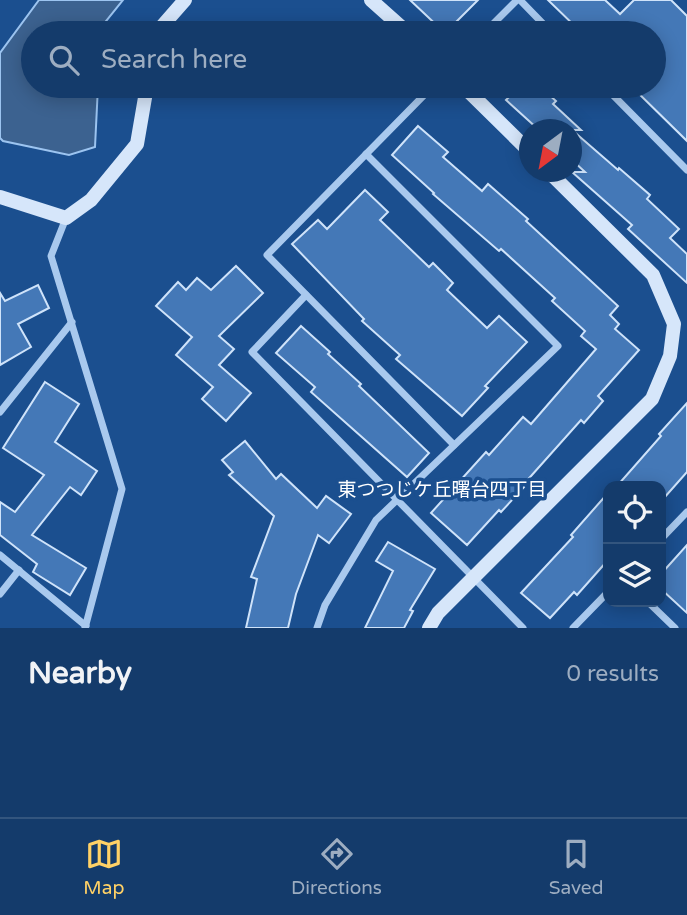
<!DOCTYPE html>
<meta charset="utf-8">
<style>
:root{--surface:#143b6b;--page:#214673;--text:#f1f3f6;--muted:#9dadc1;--line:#33557e;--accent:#ffd166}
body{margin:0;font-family:"Varela Round","Noto Sans JP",sans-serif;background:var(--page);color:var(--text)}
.controls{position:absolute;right:21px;bottom:21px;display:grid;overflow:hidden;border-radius:14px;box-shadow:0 4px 18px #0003}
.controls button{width:63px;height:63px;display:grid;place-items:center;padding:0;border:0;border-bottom:2px solid var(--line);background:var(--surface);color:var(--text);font:35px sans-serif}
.compass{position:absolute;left:519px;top:119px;width:63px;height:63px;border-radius:50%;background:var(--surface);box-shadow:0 4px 18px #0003;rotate:212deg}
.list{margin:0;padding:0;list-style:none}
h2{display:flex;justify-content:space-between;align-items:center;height:91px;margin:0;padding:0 28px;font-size:30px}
h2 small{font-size:23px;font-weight:400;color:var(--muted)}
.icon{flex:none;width:38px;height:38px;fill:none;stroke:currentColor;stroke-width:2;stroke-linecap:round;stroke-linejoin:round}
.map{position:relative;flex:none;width:687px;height:628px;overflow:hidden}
.search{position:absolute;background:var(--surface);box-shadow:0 4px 18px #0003;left:21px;right:21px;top:21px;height:77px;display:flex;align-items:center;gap:18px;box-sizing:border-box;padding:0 24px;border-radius:38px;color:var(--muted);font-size:26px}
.sheet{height:189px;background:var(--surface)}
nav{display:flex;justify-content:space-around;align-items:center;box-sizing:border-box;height:98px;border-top:2px solid var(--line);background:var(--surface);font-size:19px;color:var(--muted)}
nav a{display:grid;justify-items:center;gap:4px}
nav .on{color:var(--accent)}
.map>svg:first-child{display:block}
.water{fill:#3c6290;stroke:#9cc4f0;stroke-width:2}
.building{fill:#4478b7;stroke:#cfe3fa;stroke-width:2}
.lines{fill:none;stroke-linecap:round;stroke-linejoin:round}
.street{stroke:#a9c9ee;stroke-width:7}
.secondary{stroke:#d6e6fa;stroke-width:14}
.labels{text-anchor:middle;stroke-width:7;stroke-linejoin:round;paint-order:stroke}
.neighbourhood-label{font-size:19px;fill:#fff;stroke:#1b4f8f}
</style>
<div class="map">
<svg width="687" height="628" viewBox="0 0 687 628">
<rect width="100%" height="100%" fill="#1b4f8f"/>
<path class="water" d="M39 0H123L102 26V33H33V86H98L95 147 69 155 3 141 0 138V53Z"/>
<g class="building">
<path d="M410 0H478L445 33Z"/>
<path d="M548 0H605L620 14 634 0H671L687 16V141L631 86H654V33H582Z"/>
<path d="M495 86H539L556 101 553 104 581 130H572L618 170 619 168 650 195 647 199 679 229 670 238 687 254V283L628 229 632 225 572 172H585L571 159V130H539L506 100 508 98Z"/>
<path d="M418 126 448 152 443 157 482 191 488 184 528 219 526 221 618 306 610 315 619 324 615 329 639 350 598 396 603 401 584 423 581 420 523 485 524 487 501 512 499 510 467 545 431 513 486 452 489 455 523 417 531 424 596 349 581 336 585 331 552 301 555 298 501 249 499 251 433 194 434 193 392 155Z"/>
<path d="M365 190 388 212 380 220 429 267 433 263 453 283 447 290 487 328 499 316 527 342 485 386 488 388 462 416 396 359 400 355 362 321 364 319 292 244 318 220 327 229Z"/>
<path d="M236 266 263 293 219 336 234 349 219 365 251 393 226 421 202 399 213 387 176 355 192 337 156 306 178 282 186 290 197 278 211 290Z"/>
<path d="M38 285 49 308 18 324 31 347 0 365V293L5 301Z"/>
<path d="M301 326 330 352 328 354 361 384 359 386 429 453 407 477 311 392 315 387 276 353Z"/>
<path d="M45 382 79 404 55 442 97 471 81 495 70 487 32 535 86 568 70 595 33 572 37 564 0 535V502L15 512 44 475 3 448Z"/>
<path d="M687 403V472L664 498 661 495V486H617L661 436 659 434Z"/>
<path d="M245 441 276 479 281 474 317 508 326 496 351 514 329 543 318 535 296 594 288 628H246L257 579 251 577 274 516 229 475 233 472 222 460Z"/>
<path d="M608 493V560L577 595 574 592 550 618 521 593 573 537 571 535Z"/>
<path d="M388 542 435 569 410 610 413 611 404 628H365L393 571 376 561Z"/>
<path d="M687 545V613L661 589V574Z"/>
</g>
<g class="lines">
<g class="street">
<path d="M520 0 552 33"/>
<path d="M484 33 517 0"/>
<path d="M433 86 267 255 454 445"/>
<path d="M604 86 687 170"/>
<path d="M66 218 51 256 122 489 85 628"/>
<path d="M306 295 252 352 523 628"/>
<path d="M0 412 72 322"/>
<path d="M661 539 687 512"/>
<path d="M0 555 86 626"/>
<path d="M0 594 19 570"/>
<path d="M648 602 675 628"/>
<path d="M317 628 325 605 376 520 558 346 366 154"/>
<path d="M573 628 608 592"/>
</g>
<g class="secondary">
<path d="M371 0 408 33"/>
<path d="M156 33 185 0"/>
<path d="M463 86 530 152"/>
<path d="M0 197 66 218 91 200 137 144 147 86"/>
<path d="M429 628 438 613 652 399 670 356 674 324 653 275 549 172"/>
</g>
</g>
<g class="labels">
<g class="neighbourhood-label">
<text x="442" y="496">東つつじケ丘曙台四丁目</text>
</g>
</g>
</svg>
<div class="controls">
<button><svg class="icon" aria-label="locate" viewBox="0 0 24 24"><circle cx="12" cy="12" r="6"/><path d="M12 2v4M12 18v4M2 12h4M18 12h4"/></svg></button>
<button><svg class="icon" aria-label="layers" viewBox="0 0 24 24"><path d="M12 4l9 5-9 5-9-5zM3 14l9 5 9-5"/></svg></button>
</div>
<svg class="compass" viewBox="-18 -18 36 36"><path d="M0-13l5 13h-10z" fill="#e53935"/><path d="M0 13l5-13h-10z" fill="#9dadc1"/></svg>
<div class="search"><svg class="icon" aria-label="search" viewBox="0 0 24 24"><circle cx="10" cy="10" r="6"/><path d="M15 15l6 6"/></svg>Search here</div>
</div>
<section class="sheet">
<h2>Nearby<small>0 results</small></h2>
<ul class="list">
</ul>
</section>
<nav>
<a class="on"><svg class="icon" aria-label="map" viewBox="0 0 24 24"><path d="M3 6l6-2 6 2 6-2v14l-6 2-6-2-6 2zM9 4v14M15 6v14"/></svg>Map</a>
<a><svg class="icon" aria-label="directions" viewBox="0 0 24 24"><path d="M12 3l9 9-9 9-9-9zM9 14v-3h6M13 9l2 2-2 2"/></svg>Directions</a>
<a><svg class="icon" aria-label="saved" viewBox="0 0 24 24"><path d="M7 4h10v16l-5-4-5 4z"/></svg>Saved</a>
</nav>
